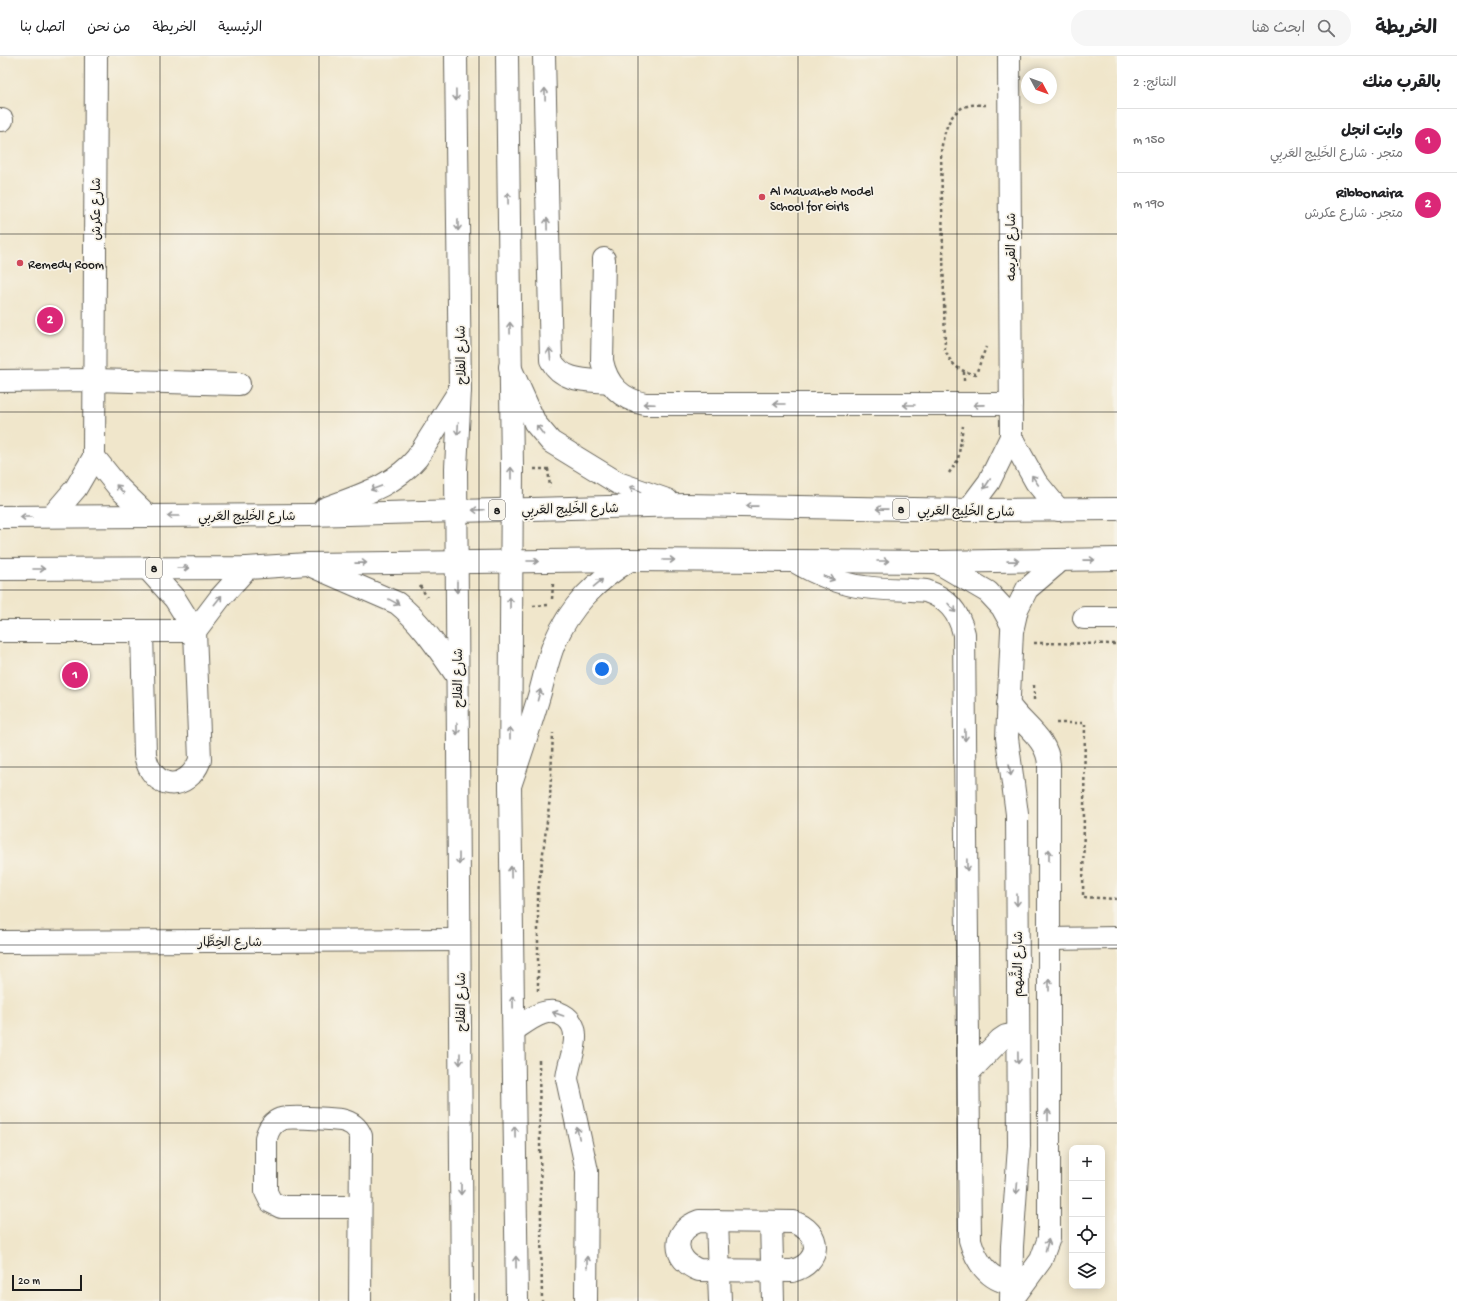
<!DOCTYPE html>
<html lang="ar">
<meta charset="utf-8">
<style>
:root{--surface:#fff;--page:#f6f6f6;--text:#202124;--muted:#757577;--line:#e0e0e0;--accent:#db2777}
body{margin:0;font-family:"Gochi Hand","Playpen Sans Arabic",sans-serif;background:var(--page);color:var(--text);direction:rtl}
.controls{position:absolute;right:12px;bottom:12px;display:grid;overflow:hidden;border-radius:8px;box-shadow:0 2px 10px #0003}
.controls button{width:36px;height:36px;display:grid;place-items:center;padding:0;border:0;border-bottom:1px solid var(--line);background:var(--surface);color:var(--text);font:20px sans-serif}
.compass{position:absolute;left:1021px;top:12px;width:36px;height:36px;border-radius:50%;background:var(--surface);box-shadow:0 2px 10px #0003;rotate:131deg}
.scale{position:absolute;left:12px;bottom:10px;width:70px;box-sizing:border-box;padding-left:4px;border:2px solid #1c1c1c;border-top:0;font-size:11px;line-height:14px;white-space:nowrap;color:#1c1c1c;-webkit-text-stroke:3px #f7f3e8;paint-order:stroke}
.you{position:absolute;left:602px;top:613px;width:14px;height:14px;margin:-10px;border:3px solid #fff;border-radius:50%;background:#1a73e8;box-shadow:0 0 0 6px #1a73e833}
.badge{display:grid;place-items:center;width:26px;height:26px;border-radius:50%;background:var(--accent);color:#fff;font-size:13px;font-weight:700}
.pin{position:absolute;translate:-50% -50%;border:2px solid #fff;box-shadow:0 1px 4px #0006}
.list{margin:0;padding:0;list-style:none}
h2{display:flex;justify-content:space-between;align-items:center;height:52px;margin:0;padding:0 16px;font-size:17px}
h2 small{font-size:13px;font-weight:400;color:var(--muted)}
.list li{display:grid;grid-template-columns:26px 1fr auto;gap:12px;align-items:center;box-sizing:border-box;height:64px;padding:0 16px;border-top:1px solid var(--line)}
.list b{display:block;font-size:15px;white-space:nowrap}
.list p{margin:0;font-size:13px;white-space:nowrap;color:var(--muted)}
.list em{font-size:13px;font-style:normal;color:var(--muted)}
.icon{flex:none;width:22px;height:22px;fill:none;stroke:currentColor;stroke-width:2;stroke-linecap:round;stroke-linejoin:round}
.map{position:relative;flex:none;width:1117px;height:1245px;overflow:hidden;direction:ltr}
header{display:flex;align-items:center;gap:24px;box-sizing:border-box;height:56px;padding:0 20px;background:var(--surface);border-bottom:1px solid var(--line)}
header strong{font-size:19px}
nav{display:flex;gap:22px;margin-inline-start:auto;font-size:14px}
.search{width:280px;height:36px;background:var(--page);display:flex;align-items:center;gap:10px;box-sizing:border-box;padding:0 14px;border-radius:16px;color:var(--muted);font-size:15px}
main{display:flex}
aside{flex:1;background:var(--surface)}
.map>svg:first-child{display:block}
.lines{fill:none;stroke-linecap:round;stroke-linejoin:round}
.minor-casing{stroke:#666359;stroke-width:24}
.major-casing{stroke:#666359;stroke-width:24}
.highway-casing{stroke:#666359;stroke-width:24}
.path{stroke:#666359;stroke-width:2.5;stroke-dasharray:3 3;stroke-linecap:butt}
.minor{stroke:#fff;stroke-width:22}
.major{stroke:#fff;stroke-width:22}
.highway{stroke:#fff;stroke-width:22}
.oneway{stroke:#999}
.grid{fill:none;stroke:#1c1c1c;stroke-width:1;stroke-opacity:0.55}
.poi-dot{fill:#d1495b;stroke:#f7f3e8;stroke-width:1.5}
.labels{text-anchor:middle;stroke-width:3.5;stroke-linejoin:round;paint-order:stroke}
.shield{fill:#f7f3e8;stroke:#5e5c59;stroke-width:1}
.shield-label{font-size:12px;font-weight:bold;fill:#1c1c1c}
.poi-label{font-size:13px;fill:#1c1c1c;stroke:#f7f3e8;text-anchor:start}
.street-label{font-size:13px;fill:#1c1c1c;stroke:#f7f3e8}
</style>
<header>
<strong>الخريطة</strong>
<div class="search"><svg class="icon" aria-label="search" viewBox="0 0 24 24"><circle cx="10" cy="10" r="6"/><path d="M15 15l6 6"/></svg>ابحث هنا</div>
<nav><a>الرئيسية</a><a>الخريطة</a><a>من نحن</a><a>اتصل بنا</a></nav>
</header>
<main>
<aside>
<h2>بالقرب منك<small>النتائج: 2</small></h2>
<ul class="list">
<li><span class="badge">1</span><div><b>وايت انجل</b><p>متجر · شارع الخَلِيج العَربِي</p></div><em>150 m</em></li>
<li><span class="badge">2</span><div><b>Ribbonaira</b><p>متجر · شارع عكرش</p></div><em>190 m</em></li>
</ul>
</aside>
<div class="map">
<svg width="1117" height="1245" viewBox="0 0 1117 1245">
<rect width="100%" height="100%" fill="#f7f3e8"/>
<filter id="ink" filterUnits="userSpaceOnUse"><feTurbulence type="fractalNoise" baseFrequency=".025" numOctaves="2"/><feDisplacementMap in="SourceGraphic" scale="8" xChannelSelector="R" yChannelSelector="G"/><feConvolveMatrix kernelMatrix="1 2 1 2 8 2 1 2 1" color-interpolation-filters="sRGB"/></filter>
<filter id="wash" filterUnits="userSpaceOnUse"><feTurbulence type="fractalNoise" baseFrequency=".012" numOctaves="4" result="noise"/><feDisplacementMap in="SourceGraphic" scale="16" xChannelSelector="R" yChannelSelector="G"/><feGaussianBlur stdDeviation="0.9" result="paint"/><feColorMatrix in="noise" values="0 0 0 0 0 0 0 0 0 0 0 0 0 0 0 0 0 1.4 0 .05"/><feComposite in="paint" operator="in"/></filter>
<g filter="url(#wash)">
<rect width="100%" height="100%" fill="#f0e6cb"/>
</g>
<g filter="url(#ink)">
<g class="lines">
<g class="minor-casing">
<g id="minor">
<path d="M544 0 551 304C562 326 587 324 609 326"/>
<path d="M0 64H2"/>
<path d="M604 203 602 305C607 329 621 343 645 348H1011"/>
<path d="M0 325 94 324 239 328"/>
<path d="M1011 381 1036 426 1059 454"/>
<path d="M94 401 119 432 148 460"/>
<path d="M968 454 989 426 1011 381 1009 0"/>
<path d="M52 460 76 432 94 401 96 0"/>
<path d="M794 505C816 518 838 528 864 531 884 534 905 533 926 535 947 542 959 556 964 578L970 1184C976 1205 988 1224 1011 1227"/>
<path d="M937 506 988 536 1002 551 1013 571"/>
<path d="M1084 562H1117"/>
<path d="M0 575H195"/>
<path d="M142 575 145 699C152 735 187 737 200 704L195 575 175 543 147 512"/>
<path d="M195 575 220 542 247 512"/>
<path d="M1008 648C1022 669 1048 682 1049 709V1182L1041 1204 1011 1245"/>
<path d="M1049 883 1117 882"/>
<path d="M0 886 459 884"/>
<path d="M514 974C529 964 548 947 566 961 572 966 575 973 575 980 576 993 568 1008 567 1023L587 1115 586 1245"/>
<path d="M969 1016 1000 984 1006 980 1017 978"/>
<path d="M360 1151H281L271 1146 266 1136V1082C268 1074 272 1066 281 1063 288 1060 330 1063 341 1064 351 1066 357 1070 361 1080L360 1245"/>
<path d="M699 1165 793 1166C823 1176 822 1207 792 1215L699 1214C672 1204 671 1175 699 1165Z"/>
<path d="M717 1165 720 1245"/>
<path d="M771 1166 773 1245"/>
<path d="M1011 1245 1012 1190 1019 1090 1017 758 1007 682 1012 575 1017 553 1027 533 1061 504"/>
</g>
</g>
<g class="major-casing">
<g id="major">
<path d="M456 0 460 334 456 412 462 1245"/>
<path d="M507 0 512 413 510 730 517 1245"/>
</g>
</g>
<g class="highway-casing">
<g id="highway">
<path d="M510 311 535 367 551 386 618 427 667 444"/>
<path d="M324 453C357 440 393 431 417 402L460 334"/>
<path d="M0 461 310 459 685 449 968 454 1117 453"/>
<path d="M314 511 397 547C422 567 439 594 457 620"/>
<path d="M0 513 247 512 308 508 630 504 937 506 1117 503"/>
<path d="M510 730C520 700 530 671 539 640 544 623 547 605 554 588 570 550 596 525 630 504"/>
</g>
</g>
<g class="path">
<path d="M986 49C980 49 973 48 967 50 948 55 943 80 941 96L945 294C951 309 960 316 976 318L986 291"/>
<path d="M964 325V316"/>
<path d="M534 413H549"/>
<path d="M548 413 550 431"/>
<path d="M949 417 958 404 963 370"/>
<path d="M420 530 427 541"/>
<path d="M552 543 553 528"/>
<path d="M533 550 548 549"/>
<path d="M1034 587 1117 588"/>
<path d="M1034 644V627"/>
<path d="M1056 667H1085L1083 841 1117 843"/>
<path d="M538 935V836L550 742 553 677"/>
<path d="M539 1004 542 1245"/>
</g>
<use href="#minor" class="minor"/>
<use href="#major" class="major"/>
<use href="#highway" class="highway"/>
</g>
<defs><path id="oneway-shaft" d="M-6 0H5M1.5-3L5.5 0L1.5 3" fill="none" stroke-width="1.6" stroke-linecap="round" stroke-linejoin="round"/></defs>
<g class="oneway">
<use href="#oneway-shaft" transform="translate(545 38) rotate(-91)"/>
<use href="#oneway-shaft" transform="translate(456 39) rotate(89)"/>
<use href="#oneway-shaft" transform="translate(508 142) rotate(-91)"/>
<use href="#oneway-shaft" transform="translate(547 168) rotate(-91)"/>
<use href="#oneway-shaft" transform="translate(458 169) rotate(89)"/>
<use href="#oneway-shaft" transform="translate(510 272) rotate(-91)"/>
<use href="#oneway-shaft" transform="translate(550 298) rotate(-96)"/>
<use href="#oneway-shaft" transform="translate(649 348) rotate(-178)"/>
<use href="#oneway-shaft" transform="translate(779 348) rotate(-180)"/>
<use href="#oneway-shaft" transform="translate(909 349) rotate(-180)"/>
<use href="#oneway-shaft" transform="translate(979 349) rotate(179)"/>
<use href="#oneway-shaft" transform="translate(458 373) rotate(93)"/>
<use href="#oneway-shaft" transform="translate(540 374) rotate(-127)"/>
<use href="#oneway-shaft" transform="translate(511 417) rotate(-90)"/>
<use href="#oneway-shaft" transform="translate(1035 424) rotate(-124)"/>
<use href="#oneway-shaft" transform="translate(987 428) rotate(123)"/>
<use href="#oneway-shaft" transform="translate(376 432) rotate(160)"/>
<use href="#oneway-shaft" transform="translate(120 433) rotate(-133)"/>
<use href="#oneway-shaft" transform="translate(635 433) rotate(-159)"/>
<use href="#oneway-shaft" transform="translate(752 450) rotate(-179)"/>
<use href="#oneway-shaft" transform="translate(882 453) rotate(-179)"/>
<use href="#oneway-shaft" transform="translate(478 454) rotate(178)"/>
<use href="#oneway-shaft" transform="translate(173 460) rotate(180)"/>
<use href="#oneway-shaft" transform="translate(26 461) rotate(180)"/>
<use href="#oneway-shaft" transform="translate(669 504)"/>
<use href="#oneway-shaft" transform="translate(1089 504) rotate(-1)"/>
<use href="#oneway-shaft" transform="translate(533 505)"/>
<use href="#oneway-shaft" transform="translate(883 505)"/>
<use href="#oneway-shaft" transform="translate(1013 505) rotate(-1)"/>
<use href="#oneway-shaft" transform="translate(361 507) rotate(-1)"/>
<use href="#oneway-shaft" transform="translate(183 512)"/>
<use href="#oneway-shaft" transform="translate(39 513)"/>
<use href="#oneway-shaft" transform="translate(829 522) rotate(20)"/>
<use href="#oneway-shaft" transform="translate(598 527) rotate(-40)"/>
<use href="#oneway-shaft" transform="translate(457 531) rotate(90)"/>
<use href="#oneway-shaft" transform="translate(218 544) rotate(-51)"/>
<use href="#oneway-shaft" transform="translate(394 546) rotate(29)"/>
<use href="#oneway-shaft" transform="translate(510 547) rotate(-90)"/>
<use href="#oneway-shaft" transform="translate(952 552) rotate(49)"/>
<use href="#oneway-shaft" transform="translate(539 639) rotate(-75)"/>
<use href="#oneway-shaft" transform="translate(457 673) rotate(90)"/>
<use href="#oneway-shaft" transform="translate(510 677) rotate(-90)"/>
<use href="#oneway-shaft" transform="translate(965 679) rotate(89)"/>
<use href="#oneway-shaft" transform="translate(1010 714) rotate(81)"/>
<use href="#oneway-shaft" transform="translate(1049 799) rotate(-90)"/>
<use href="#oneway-shaft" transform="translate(459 803) rotate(90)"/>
<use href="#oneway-shaft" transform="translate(967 809) rotate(89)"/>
<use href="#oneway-shaft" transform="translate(511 816) rotate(-91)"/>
<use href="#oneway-shaft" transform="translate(1017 844) rotate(90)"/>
<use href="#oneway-shaft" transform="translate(1049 929) rotate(-90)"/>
<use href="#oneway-shaft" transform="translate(513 946) rotate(-91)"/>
<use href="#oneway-shaft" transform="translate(558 958) rotate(-161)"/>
<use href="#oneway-shaft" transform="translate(1018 1002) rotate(89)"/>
<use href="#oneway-shaft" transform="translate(460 1003) rotate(90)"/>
<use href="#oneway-shaft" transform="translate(1048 1059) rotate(-90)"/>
<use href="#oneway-shaft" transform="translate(515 1076) rotate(-91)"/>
<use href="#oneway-shaft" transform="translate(578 1077) rotate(-102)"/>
<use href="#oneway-shaft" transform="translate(1017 1132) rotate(95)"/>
<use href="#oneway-shaft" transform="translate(461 1133) rotate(90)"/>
<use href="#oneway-shaft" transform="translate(1047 1189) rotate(-75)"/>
<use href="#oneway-shaft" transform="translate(516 1206) rotate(-91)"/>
<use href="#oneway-shaft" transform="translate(587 1206) rotate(-90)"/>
</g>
</g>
<path class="grid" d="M160 0V1245M319 0V1245M479 0V1245M638 0V1245M798 0V1245M957 0V1245M0 178H1117M0 356H1117M0 534H1117M0 711H1117M0 889H1117M0 1067H1117"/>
<g class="poi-dot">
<circle cx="762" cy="141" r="4"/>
<circle cx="20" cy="207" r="4"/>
</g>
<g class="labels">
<g class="shield">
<rect x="893" y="443" width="16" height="20" rx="3"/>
<rect x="489" y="444" width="16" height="20" rx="3"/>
<rect x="146" y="502" width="16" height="20" rx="3"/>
</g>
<g class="shield-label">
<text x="901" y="457">8</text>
<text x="497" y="458">8</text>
<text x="154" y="516">8</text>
</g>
<g class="poi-label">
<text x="770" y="139">Al Mawaheb Model<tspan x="770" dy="15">School for Girls</tspan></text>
<text x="28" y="212">Remedy Room</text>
</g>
<g class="street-label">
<text transform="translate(95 153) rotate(-90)" y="5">شارع عكرش</text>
<text transform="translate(1010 191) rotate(-90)" y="5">شارع القريمه</text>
<text transform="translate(460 299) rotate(-91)" y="5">شارع الفلاح</text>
<text transform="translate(570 452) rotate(-1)" y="5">شارع الخَلِيج العَربِي</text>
<text transform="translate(966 454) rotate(1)" y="5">شارع الخَلِيج العَربِي</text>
<text x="247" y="464">شارع الخَلِيج العَربِي</text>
<text transform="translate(457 622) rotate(-90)" y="5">شارع الفلاح</text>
<text x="230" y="890">شارع الخِطَّار</text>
<text transform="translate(1017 908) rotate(-90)" y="5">شارع الشَّهم</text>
<text transform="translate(460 946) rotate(-90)" y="5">شارع الفلاح</text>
</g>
</g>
</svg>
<div class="controls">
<button>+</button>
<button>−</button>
<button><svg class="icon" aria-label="locate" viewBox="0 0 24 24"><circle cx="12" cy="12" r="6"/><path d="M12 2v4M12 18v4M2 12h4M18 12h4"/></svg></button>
<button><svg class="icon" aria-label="layers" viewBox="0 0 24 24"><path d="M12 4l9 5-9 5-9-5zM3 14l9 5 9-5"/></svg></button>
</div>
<svg class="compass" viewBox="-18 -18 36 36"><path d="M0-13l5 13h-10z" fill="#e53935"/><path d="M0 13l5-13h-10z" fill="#757577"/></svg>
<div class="scale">20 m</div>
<div class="you"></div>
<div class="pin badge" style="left:75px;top:619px">1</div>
<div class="pin badge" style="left:50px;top:264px">2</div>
</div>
</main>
